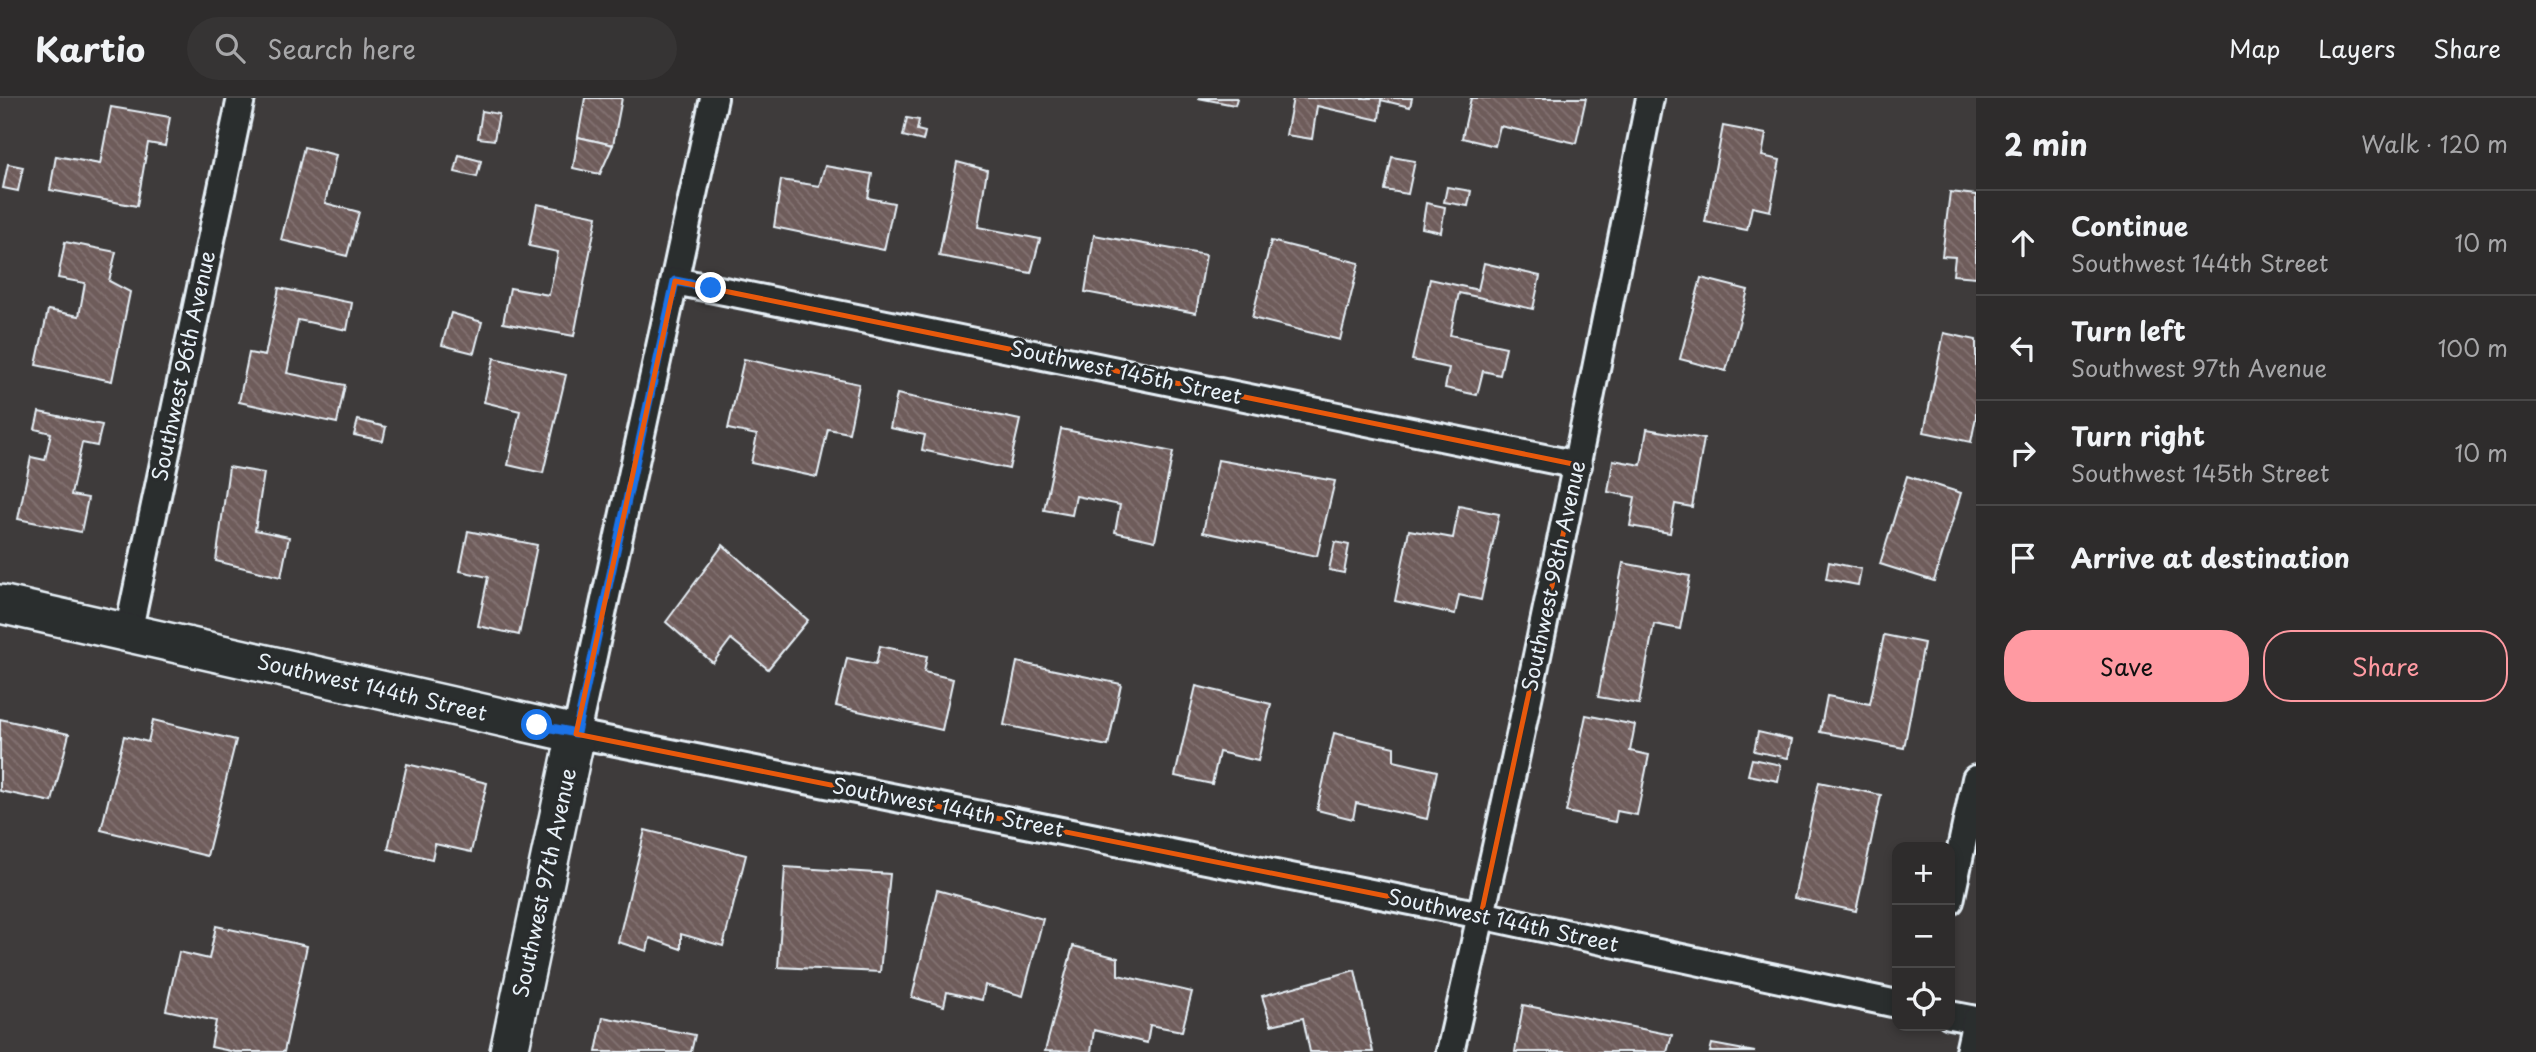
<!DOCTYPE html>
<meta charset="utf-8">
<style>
:root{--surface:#2e2c2c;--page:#363434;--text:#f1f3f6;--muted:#a7a7a9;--line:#494848;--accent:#ff9aa2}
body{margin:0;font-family:"Playpen Sans",sans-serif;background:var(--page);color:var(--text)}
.controls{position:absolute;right:21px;bottom:21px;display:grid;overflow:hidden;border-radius:14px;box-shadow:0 4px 10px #0003}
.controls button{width:63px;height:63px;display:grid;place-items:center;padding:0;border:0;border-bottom:2px solid var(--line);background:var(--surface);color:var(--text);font:35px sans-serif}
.stop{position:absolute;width:21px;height:21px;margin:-16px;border:5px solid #1a73e8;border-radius:50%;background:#fff}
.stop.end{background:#1a73e8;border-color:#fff;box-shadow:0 2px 7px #0008}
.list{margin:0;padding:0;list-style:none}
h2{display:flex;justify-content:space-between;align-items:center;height:91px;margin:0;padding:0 28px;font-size:30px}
h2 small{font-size:23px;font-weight:400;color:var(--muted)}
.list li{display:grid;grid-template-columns:46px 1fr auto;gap:21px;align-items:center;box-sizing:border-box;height:105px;padding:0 28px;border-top:2px solid var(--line)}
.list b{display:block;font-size:26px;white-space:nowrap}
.list p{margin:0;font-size:23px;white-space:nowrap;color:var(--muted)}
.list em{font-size:23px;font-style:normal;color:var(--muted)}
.actions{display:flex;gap:14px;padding:21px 28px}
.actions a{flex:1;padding:16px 0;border:2px solid var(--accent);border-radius:28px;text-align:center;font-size:24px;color:var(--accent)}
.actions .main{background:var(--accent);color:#111}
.icon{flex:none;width:38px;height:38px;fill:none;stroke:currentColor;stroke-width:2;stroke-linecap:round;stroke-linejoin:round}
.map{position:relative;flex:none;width:1976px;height:954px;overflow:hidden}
header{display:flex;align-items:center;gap:42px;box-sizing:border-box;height:98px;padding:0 35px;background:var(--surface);border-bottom:2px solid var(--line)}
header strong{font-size:33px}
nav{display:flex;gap:38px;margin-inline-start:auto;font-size:24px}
.search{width:490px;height:63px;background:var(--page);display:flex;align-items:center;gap:18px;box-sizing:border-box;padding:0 24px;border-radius:38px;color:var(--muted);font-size:26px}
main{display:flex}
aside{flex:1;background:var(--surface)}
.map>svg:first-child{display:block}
.building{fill:url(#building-back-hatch);stroke:#e8f1f8;stroke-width:2}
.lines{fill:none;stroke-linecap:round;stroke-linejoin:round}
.street-casing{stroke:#e8f1f8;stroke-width:32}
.secondary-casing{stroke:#e8f1f8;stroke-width:42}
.street{stroke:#2a2d2e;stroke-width:26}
.secondary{stroke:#2a2d2e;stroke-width:37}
.route{stroke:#1a73e8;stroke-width:9}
.marked{fill:none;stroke:#e8590c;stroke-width:5;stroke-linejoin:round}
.labels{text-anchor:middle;stroke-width:6;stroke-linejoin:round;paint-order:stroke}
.street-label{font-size:21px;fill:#e8f1f8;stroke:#2a2d2e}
</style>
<header>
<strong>Kartio</strong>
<div class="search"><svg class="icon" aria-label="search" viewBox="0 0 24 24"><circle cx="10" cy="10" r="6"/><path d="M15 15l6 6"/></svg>Search here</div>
<nav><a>Map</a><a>Layers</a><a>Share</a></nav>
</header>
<main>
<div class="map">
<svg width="1976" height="954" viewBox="0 0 1976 954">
<defs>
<pattern id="building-back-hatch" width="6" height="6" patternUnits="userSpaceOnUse" patternTransform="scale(1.75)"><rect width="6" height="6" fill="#6e5b5a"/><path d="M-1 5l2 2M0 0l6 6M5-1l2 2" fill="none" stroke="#837372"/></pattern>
</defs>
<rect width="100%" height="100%" fill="#3e3b3b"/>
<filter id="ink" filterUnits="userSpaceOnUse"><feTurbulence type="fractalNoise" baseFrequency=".0143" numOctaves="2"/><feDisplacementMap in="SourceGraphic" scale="14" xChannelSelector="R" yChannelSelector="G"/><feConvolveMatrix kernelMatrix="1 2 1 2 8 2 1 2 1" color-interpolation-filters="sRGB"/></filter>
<g filter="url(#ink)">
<g class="building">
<path d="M585 0H622L613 47 578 39Z"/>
<path d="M1198 0H1237L1235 7Z"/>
<path d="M1293 0H1412L1410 9 1381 2 1379 22 1317 8 1312 41 1286 37Z"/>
<path d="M1471 0H1586L1576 45 1500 28 1495 48 1462 40Z"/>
<path d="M111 9 170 19 165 48 148 45 137 108 50 92 56 58 100 66Z"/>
<path d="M482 13 499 16 494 42 478 40Z"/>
<path d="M907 20 919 22 917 32 925 34 923 43 903 38Z"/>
<path d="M1723 28 1766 36 1762 58 1780 62 1770 113 1752 109 1747 132 1705 124Z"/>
<path d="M578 39 613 47 600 76 573 70Z"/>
<path d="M304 49 336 57 325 105 359 114 347 158 281 142Z"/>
<path d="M459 57 481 63 477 79 455 74Z"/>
<path d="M1392 59 1415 63 1408 96 1385 92Z"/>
<path d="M957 64 987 72 978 129 1040 141 1031 175 939 158Z"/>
<path d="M8 66 23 69 18 93 3 90Z"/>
<path d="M825 68 872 76 868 100 894 105 884 152 774 129 781 82 819 88Z"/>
<path d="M1447 89 1471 93 1468 108 1444 104Z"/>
<path d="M1950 94 1976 97V179L1953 177 1955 159 1942 158Z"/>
<path d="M1426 105 1445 109 1441 134 1422 130Z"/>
<path d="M537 106 597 118 574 238 503 225 510 190 549 197 558 154 529 148Z"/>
<path d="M1094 137 1206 157 1196 215 1085 194Z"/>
<path d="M1271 143 1359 165 1340 242 1252 220Z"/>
<path d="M65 144 116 154 109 183 130 194 112 283 36 267 48 212 79 218 85 185 58 180Z"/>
<path d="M1484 165 1540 178 1533 211 1459 195 1450 237 1506 249 1500 277 1483 273 1477 297 1445 290 1449 270 1412 262 1430 181 1478 192Z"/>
<path d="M1701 180 1748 192 1726 273 1680 261Z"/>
<path d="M279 190 352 205 347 232 298 222 287 275 345 287 337 325 239 304 249 255 265 258Z"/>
<path d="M451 215 482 224 474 255 442 247Z"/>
<path d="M1944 235 1976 242V319L1971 344 1924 334Z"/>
<path d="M494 260 566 277 543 375 508 367 520 313 484 304Z"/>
<path d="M744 261 859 286 849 335 828 331 817 379 751 365 757 337 728 331Z"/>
<path d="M897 296 1020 322 1009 371 922 352 925 337 890 330Z"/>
<path d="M39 314 102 327 97 348 82 345 71 397 88 400 81 434 18 421 31 359 45 362 51 335 35 331Z"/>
<path d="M358 322 386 329 383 343 354 337Z"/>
<path d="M1061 331 1173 354 1155 443 1115 434 1120 407 1076 398 1072 417 1044 412Z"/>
<path d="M1647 331 1704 341 1692 409 1675 406 1670 435 1630 428 1635 399 1608 394 1613 362 1641 367Z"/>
<path d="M1218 362 1335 383 1317 458 1203 434Z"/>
<path d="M229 369 264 375 255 432 289 439 281 479 216 463Z"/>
<path d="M1907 378 1961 395 1934 483 1880 466Z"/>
<path d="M1459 408 1499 416 1481 502 1459 497 1455 516 1395 503 1409 432 1453 440Z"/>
<path d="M468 433 537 447 519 537 478 528 488 479 460 473Z"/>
<path d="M1335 444 1349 447 1344 475 1329 472Z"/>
<path d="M723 447 808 522 768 571 731 541 713 565 666 524Z"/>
<path d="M1829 464 1861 471 1858 487 1826 481Z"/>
<path d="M1623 465 1690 478 1680 531 1654 526 1639 606 1598 599Z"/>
<path d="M1884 537 1924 545 1904 650 1820 634 1827 598 1870 606Z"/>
<path d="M880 548 927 558 924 574 953 581 942 632 836 608 847 560 876 566Z"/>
<path d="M1017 564 1121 586 1108 648 1004 627Z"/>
<path d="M1196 588 1271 606 1258 663 1219 654 1212 686 1175 678Z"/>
<path d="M1586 617 1635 627 1630 653 1649 657 1637 717 1617 713 1615 724 1566 714Z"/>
<path d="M0 621 69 636 52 704 0 693Z"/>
<path d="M153 622 236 642 207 758 101 732 124 638 148 644Z"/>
<path d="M1758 634 1792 642 1788 660 1754 653Z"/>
<path d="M1334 635 1394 649V663L1437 673 1427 721 1356 705 1353 721 1317 712Z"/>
<path d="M1752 661 1781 667 1778 683 1748 677Z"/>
<path d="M407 666 487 685 471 754 435 746 432 761 388 751Z"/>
<path d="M1819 684 1881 697 1856 813 1794 800Z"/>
<path d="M645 732 746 757 723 848 681 836V851L650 840 647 853 618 844Z"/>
<path d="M785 769 890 776 880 874 778 869Z"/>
<path d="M937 792 1043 821 1023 898 985 887 982 902 947 894 944 908 912 899Z"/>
<path d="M216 828 307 848 284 954H235L211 949 216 923 166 912 179 854 209 861Z"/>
<path d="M1073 848 1118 860V877L1192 894 1182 933 1150 927 1147 945 1094 932 1091 954 1045 953Z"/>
<path d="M1355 872 1373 954H1310L1303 920 1271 927 1262 898Z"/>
<path d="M1523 907 1672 937 1667 954H1515Z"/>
<path d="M603 919 695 937 691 954H596Z"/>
<path d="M1712 946 1755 954H1710Z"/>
</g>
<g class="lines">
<g class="street-casing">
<g id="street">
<path d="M714 0 576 636 1481 817 1897 906"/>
<path d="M675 183 1578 367"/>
<path d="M128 535 241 0"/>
<path d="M1950 803 1976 681"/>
<path d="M1950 917 1976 922"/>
<path d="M1450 954C1523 637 1587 319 1650 0"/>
<path d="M1969 954 1976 922"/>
</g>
</g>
<g class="secondary-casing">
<path id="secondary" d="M0 506 576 636 509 954"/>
</g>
<use href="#street" class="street"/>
<use href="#secondary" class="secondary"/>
</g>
</g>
<g class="lines" filter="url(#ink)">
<path class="route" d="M537 627 576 635 675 183 711 190"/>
</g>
<path class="marked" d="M675 183 1578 367 1481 817 576 636Z"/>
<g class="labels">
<g class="street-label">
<text transform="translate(184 268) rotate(-78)" y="7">Southwest 96th Avenue</text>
<text transform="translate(1126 275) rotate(12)" y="7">Southwest 145th Street</text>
<text transform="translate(1554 478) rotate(-78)" y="7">Southwest 98th Avenue</text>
<text transform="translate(372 590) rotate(13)" y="7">Southwest 144th Street</text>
<text transform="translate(948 710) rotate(11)" y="7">Southwest 144th Street</text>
<text transform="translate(545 785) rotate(-78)" y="7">Southwest 97th Avenue</text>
<text transform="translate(1503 823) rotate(12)" y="7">Southwest 144th Street</text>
</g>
</g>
</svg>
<div class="controls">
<button>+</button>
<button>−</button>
<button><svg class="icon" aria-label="locate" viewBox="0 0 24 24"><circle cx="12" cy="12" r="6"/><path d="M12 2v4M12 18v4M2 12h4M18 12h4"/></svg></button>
</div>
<div class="stop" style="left:537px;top:627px"></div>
<div class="stop end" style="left:711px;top:190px"></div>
</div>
<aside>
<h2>2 min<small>Walk · 120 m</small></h2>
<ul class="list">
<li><svg class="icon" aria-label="ahead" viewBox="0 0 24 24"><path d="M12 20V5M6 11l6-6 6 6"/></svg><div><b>Continue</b><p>Southwest 144th Street</p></div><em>10 m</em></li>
<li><svg class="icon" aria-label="left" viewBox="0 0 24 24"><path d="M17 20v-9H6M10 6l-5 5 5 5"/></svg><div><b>Turn left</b><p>Southwest 97th Avenue</p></div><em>100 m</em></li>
<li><svg class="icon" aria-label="right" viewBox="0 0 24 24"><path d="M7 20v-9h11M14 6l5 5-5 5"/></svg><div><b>Turn right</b><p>Southwest 145th Street</p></div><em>10 m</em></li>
<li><svg class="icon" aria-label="arrive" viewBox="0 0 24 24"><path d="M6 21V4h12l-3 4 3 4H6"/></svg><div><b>Arrive at destination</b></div></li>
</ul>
<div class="actions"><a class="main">Save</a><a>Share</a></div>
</aside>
</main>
